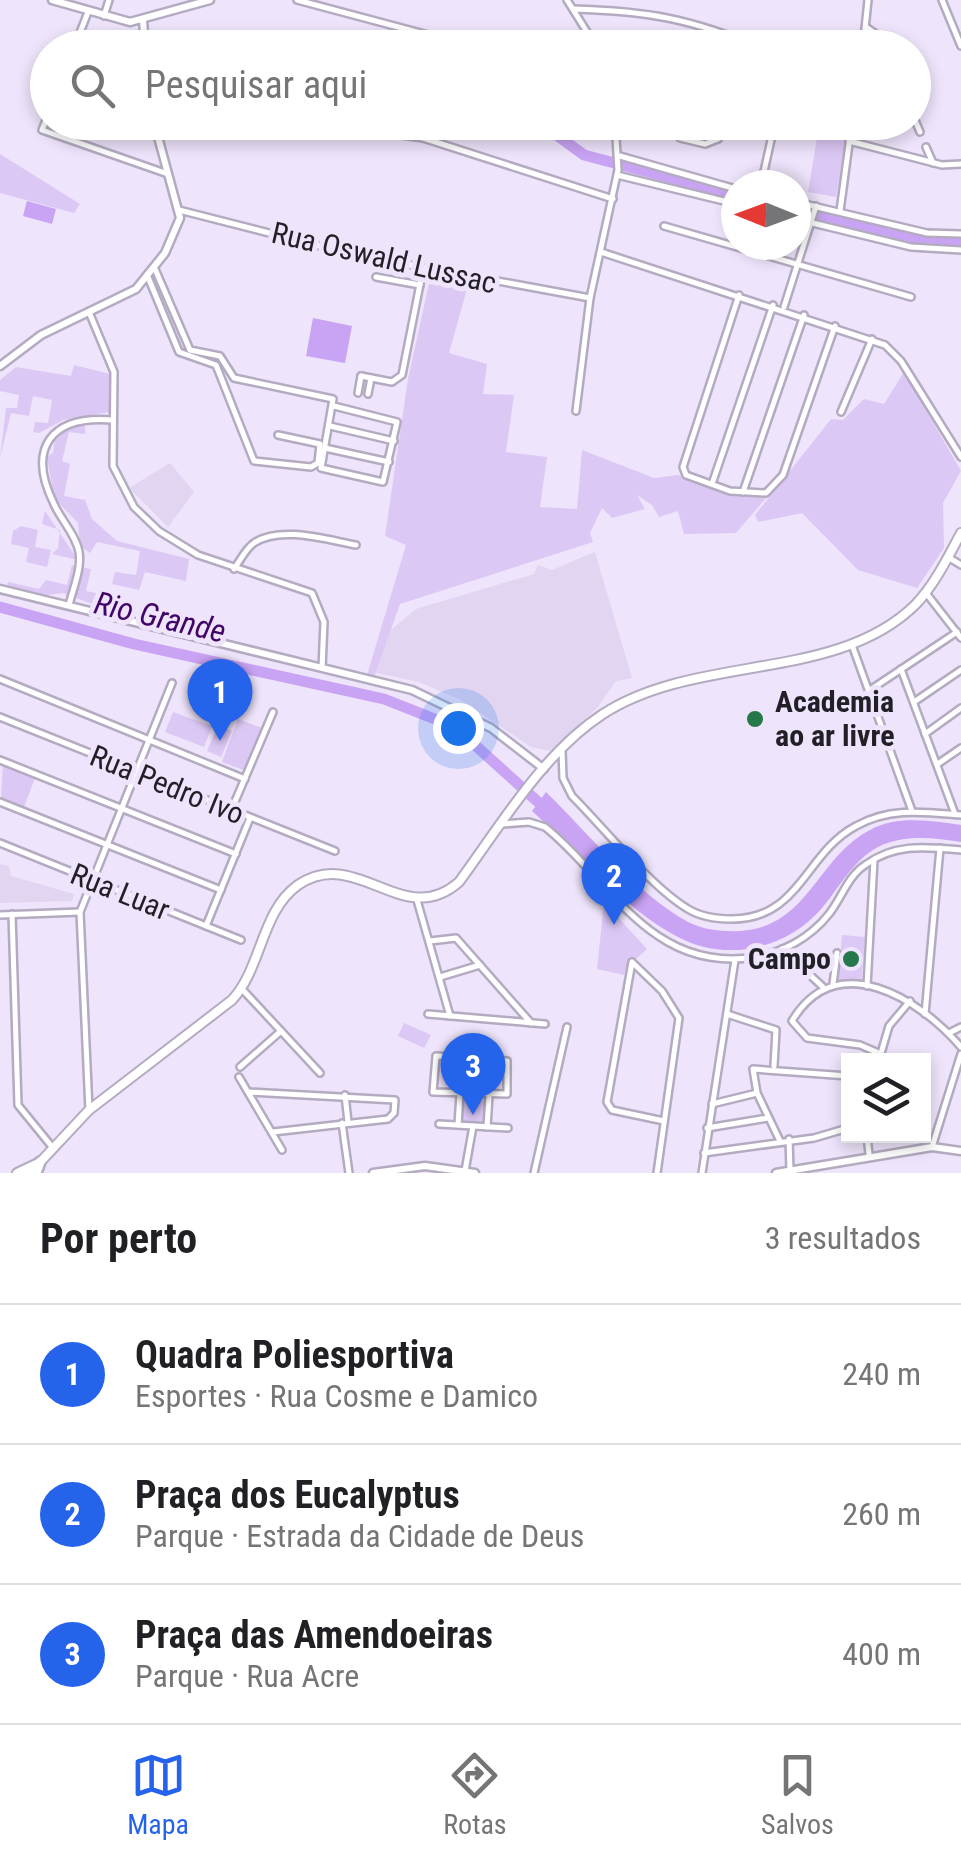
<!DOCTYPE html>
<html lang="pt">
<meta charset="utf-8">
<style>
:root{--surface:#fff;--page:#f2f2f2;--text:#202124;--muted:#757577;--line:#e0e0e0;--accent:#2563eb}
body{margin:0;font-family:"Roboto Condensed",sans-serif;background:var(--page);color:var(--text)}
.controls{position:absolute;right:30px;bottom:30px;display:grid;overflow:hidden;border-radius:0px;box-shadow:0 5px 15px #0003}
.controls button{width:90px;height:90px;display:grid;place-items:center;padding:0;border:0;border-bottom:2px solid var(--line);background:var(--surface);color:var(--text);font:50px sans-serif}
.compass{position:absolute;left:721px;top:170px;width:90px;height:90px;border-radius:50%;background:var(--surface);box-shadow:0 5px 15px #0003;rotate:271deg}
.you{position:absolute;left:458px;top:728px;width:35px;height:35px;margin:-25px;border:8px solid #fff;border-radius:50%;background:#1a73e8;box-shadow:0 0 0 15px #1a73e833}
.badge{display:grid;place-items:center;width:65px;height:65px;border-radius:50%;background:var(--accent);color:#fff;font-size:32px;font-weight:700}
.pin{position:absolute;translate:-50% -82px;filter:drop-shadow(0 2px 5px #0008)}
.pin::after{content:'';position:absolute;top:52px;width:35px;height:30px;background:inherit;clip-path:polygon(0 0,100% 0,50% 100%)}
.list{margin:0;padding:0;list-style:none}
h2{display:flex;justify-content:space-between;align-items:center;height:130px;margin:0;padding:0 40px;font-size:42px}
h2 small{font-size:32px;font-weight:400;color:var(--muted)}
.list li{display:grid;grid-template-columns:65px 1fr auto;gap:30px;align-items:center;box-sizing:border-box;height:140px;padding:0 40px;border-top:2px solid var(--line)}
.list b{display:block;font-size:38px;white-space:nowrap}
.list p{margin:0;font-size:32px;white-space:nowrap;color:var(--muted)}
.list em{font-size:32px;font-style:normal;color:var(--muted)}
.icon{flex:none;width:55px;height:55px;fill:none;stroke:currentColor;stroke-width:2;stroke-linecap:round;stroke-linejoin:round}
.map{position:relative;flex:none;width:961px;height:1173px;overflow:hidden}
.search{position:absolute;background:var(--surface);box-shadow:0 5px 15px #0003;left:30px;right:30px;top:30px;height:110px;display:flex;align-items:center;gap:25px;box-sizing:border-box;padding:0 35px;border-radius:55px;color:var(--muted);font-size:38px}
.sheet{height:550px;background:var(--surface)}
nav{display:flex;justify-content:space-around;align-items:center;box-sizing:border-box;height:140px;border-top:2px solid var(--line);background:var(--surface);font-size:28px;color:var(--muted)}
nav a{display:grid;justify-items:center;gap:5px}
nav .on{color:var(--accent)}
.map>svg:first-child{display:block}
.built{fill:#e2d5f2}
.green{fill:#dcc8f5}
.water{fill:#c9a3f4}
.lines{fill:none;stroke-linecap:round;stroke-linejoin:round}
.river{stroke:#c9a3f4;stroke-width:11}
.minor-casing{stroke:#b4abc0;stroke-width:10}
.tertiary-casing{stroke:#b4abc0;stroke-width:11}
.secondary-casing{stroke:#b4abc0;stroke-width:12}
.primary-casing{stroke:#b4abc0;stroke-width:14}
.minor{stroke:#fff;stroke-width:5}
.tertiary{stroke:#fff;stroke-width:6}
.secondary{stroke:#fff;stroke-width:8}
.primary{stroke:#fff;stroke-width:9}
.poi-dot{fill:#24784a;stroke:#eee4fb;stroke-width:4}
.labels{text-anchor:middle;stroke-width:10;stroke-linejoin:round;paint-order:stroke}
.street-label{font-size:30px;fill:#221f27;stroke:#eee4fb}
.poi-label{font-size:30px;font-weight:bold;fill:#221f27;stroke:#eee4fb;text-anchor:start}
.water-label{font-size:32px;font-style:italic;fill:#400567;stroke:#eee4fb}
</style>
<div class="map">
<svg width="961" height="1173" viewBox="0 0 961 1173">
<rect width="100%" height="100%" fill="#eee4fb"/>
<g class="built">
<path d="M170 463 194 492 168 527 129 488Z"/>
<path d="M595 552 632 678 616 681 597 708 550 751 531 747 461 700 419 682 372 672 386 634 416 609 534 574 538 565 552 570Z"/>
<path d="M0 864 9 866 11 876 74 894 72 901 0 903Z"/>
</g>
<g class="green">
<path d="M818 132 846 137 836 197 808 192Z"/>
<path d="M0 154 80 204 74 213 0 193Z"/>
<path d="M430 279 467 289 449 353 487 364 483 394 514 395 506 452 547 457 540 507 577 509 582 450 654 478 678 475 737 496 766 498 736 533 684 534 678 511 659 517 652 505 637 495 645 509 612 518 602 508 590 533 593 542 400 604 374 677 367 675 406 545 385 536 408 379Z"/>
<path d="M74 365 110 374 109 412 63 420 39 433 33 432 35 422 48 423 52 400 33 396 29 416 11 413 0 458 6 408H17L19 395 0 391V380L16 367 71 376Z"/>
<path d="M904 372 961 471 943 503 944 548 917 588 858 570 802 513 758 522 755 515 831 419 843 420 864 399 884 404Z"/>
<path d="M85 420V434L69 432 62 461 70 464 64 496 85 500 92 519 117 541 189 559 186 581 145 572 139 590 112 584 115 572 136 575 140 551 97 542 90 553 80 546 78 523 54 498 47 457 53 453 56 431Z"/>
<path d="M45 511 78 560 52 554 58 548 60 530 42 524Z"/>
<path d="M21 526 38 530 35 547 51 550 47 567 26 562 29 548 11 544 13 531Z"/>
<path d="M72 565 91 569 86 591 106 595 103 608 63 593 47 595 7 586 8 582 39 589 46 580 67 585Z"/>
<path d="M173 712 212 726 204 747 165 732Z"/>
<path d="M238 719 262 728 246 771 222 762Z"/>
<path d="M218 725 232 731 221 757 207 751Z"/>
<path d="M3 765 35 778 24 807 1 797Z"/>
<path d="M604 902 647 949 635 960 639 970 627 967 624 975 597 969Z"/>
<path d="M842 935 865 937 861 983 838 981Z"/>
<path d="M404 1023 431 1035 424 1048 398 1036Z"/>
<path d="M461 1099 487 1101 485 1130 459 1129Z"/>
</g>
<g class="water">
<path d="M27 201 56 209 52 224 23 216Z"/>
<path d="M313 318 352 326 345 363 306 356Z"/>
<path d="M546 792C587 832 638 895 688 922 704 930 723 932 741 931 809 926 817 857 870 830 898 815 931 821 961 825V842C934 838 904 834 878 847 852 861 840 887 822 908 786 950 725 963 676 936 622 907 577 852 532 811Z"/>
</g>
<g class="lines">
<g class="river">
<path d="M539 122 584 155 736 195"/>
<path d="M796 211 922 239 961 243"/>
<path d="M0 607 134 644 384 699 455 727 547 810"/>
</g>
<g class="minor-casing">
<g id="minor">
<path d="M297 0 477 48"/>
<path d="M567 0 597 48"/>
<path d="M942 0 961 46"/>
<path d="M573 9C649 11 691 19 761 48"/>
<path d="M104 16 109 0"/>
<path d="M866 27 876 34 882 48"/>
<path d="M74 48 88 12"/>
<path d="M863 48 868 0"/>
<path d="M48 115 42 130 168 174"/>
<path d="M914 118 920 132"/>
<path d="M311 122 423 138 613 199"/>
<path d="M674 122 680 138 705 144 718 139 715 122"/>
<path d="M849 141 942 165 961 164"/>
<path d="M926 147 933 163"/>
<path d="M620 156 736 189"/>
<path d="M617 175 736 204"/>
<path d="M761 185 775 122"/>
<path d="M796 202 927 233 961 234"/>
<path d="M179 210 351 254 590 298"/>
<path d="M840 211 852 122"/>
<path d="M796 219 911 247 961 250"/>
<path d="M664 226 911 297"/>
<path d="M601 252 885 345 901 361 961 457"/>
<path d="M155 269 190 350 220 356 234 378 333 399 321 468 383 482 397 422 334 406"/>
<path d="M148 277 179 352 216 365 254 461 311 467 318 463 320 444 278 435"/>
<path d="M376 277 420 285"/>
<path d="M739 295 683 467 686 475 730 491 766 493 783 475 835 326"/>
<path d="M784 307 816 206"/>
<path d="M89 312 114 372 113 466 134 507 159 531 198 555 312 593 324 622 322 668"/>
<path d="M361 376 392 382 402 375 423 269"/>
<path d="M358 393 361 376"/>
<path d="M368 394 371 378"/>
<path d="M576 411 590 298 618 170 615 122"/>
<path d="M841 412 872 339"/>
<path d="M330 426 394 441"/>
<path d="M325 448 389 462"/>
<path d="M712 484 773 305"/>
<path d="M743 492 804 315"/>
<path d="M948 557 961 565"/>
<path d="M234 569C240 561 246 548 254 543 280 525 328 540 356 545"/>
<path d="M926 593 961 638"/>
<path d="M69 605C73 589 82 568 79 552 76 535 61 520 54 504 26 447 52 415 113 420"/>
<path d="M852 645 912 811"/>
<path d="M901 669 955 814"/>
<path d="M0 679 245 779"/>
<path d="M870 690 957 632"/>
<path d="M914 702 961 670"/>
<path d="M0 717 335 851"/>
<path d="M925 734 961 708"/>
<path d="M562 750 563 778 572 796C605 829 650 886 688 909 701 917 717 919 732 919 800 919 805 853 856 826 890 807 924 812 961 815"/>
<path d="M0 760 236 854"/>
<path d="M939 763 961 748"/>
<path d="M0 802 221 890"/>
<path d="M231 811 273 712"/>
<path d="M503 824 529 822 545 827C588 861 621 916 668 942 720 972 791 962 829 914 841 899 848 876 865 865 895 843 926 847 961 850"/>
<path d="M0 843 241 940"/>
<path d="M417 900 450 1016"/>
<path d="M12 914 18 1105 53 1148"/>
<path d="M0 915 80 912"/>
<path d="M206 926 250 818"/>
<path d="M430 941 456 938 531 1023"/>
<path d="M782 949 823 987"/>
<path d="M440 977 480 965"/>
<path d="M833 984 837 953"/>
<path d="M867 986 874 860"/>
<path d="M242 989 320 1073"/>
<path d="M428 1014 545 1024"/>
<path d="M727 1014 776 1030 774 1066"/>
<path d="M925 1014 940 848"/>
<path d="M949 1033 961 1027"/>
<path d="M881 1054 860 1045 807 1038 792 1021C836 947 919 998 961 1047"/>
<path d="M436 1056 507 1061V1094L433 1092Z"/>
<path d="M879 1060 889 1026 910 1001"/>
<path d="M240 1067 281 1031"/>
<path d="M239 1077 282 1150"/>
<path d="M248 1092 395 1100 394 1113 388 1119 273 1132"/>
<path d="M345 1095 348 1122"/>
<path d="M712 1104 757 1093"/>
<path d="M89 1110 80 912 172 683"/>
<path d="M342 1123 349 1173"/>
<path d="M439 1124 508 1128"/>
<path d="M458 1125 460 1094"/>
<path d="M487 1127 489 1096"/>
<path d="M707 1128 768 1118"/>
<path d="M867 1136 869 1154"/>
<path d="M789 1139 790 1171"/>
<path d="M780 1141 757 1093 753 1069 848 1076"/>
<path d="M932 1147 961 1054"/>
<path d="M704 1153 814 1138 848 1128"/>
<path d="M465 1171 473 1126"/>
<path d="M534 1173 567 1027"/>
<path d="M657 1173 679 1018 662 991 632 962 607 1102 612 1110 664 1121"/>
<path d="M702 1173 735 960"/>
</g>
</g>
<g class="tertiary-casing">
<g id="tertiary">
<path d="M52 0 130 22 210 0"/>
<path d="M143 20 145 48"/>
<path d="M0 366 41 335 136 289 165 253 180 218 154 122"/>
<path d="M0 589 412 690 491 728 544 769"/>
<path d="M373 1173 425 1166 475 1173"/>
<path d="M776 1173 932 1147 961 1151"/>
</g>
</g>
<g class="secondary-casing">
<g id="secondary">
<path d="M17 1173 36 1164"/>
<path d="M30 1173 89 1110 232 1000C262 968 261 911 298 885 357 845 403 931 459 882 501 825 543 753 603 714 697 653 837 683 916 604 935 584 948 557 961 533"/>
</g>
</g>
<g class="primary-casing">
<path id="primary" d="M36 1173 40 1162"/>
</g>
<use href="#minor" class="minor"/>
<use href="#tertiary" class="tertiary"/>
<use href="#secondary" class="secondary"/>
<use href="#primary" class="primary"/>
</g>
<g class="poi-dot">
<circle cx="755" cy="719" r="10"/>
<circle cx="851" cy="959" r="10"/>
</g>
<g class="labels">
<g class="street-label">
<text transform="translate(384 258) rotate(13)" y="10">Rua Oswald Lussac</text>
<text transform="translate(167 785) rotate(22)" y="10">Rua Pedro Ivo</text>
<text transform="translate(120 892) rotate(22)" y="10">Rua Luar</text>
</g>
<g class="poi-label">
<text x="775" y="712">Academia<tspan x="775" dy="34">ao ar livre</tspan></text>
<text x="831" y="969" text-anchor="end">Campo</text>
</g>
<g class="water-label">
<text transform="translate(160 617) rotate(13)" y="11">Rio Grande</text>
</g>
</g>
</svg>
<div class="controls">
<button><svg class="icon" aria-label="layers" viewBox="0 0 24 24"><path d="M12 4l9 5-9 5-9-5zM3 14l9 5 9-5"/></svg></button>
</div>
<svg class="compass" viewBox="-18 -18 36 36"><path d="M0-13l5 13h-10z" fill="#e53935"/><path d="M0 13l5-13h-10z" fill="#757577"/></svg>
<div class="you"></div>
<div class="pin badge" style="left:220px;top:741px">1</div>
<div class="pin badge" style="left:614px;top:925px">2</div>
<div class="pin badge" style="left:473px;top:1115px">3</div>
<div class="search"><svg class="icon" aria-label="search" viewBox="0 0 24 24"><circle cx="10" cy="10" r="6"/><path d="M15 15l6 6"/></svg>Pesquisar aqui</div>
</div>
<section class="sheet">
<h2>Por perto<small>3 resultados</small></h2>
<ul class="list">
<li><span class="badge">1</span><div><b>Quadra Poliesportiva</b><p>Esportes · Rua Cosme e Damico</p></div><em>240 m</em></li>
<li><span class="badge">2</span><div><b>Praça dos Eucalyptus</b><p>Parque · Estrada da Cidade de Deus</p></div><em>260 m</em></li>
<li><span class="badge">3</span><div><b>Praça das Amendoeiras</b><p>Parque · Rua Acre</p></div><em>400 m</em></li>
</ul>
</section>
<nav>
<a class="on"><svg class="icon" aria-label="map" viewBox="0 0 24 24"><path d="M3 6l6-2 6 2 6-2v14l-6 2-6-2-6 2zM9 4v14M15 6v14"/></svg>Mapa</a>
<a><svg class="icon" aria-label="directions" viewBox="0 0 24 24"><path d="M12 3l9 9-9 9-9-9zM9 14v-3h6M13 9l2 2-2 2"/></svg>Rotas</a>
<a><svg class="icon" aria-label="saved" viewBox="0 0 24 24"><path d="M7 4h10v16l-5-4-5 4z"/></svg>Salvos</a>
</nav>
